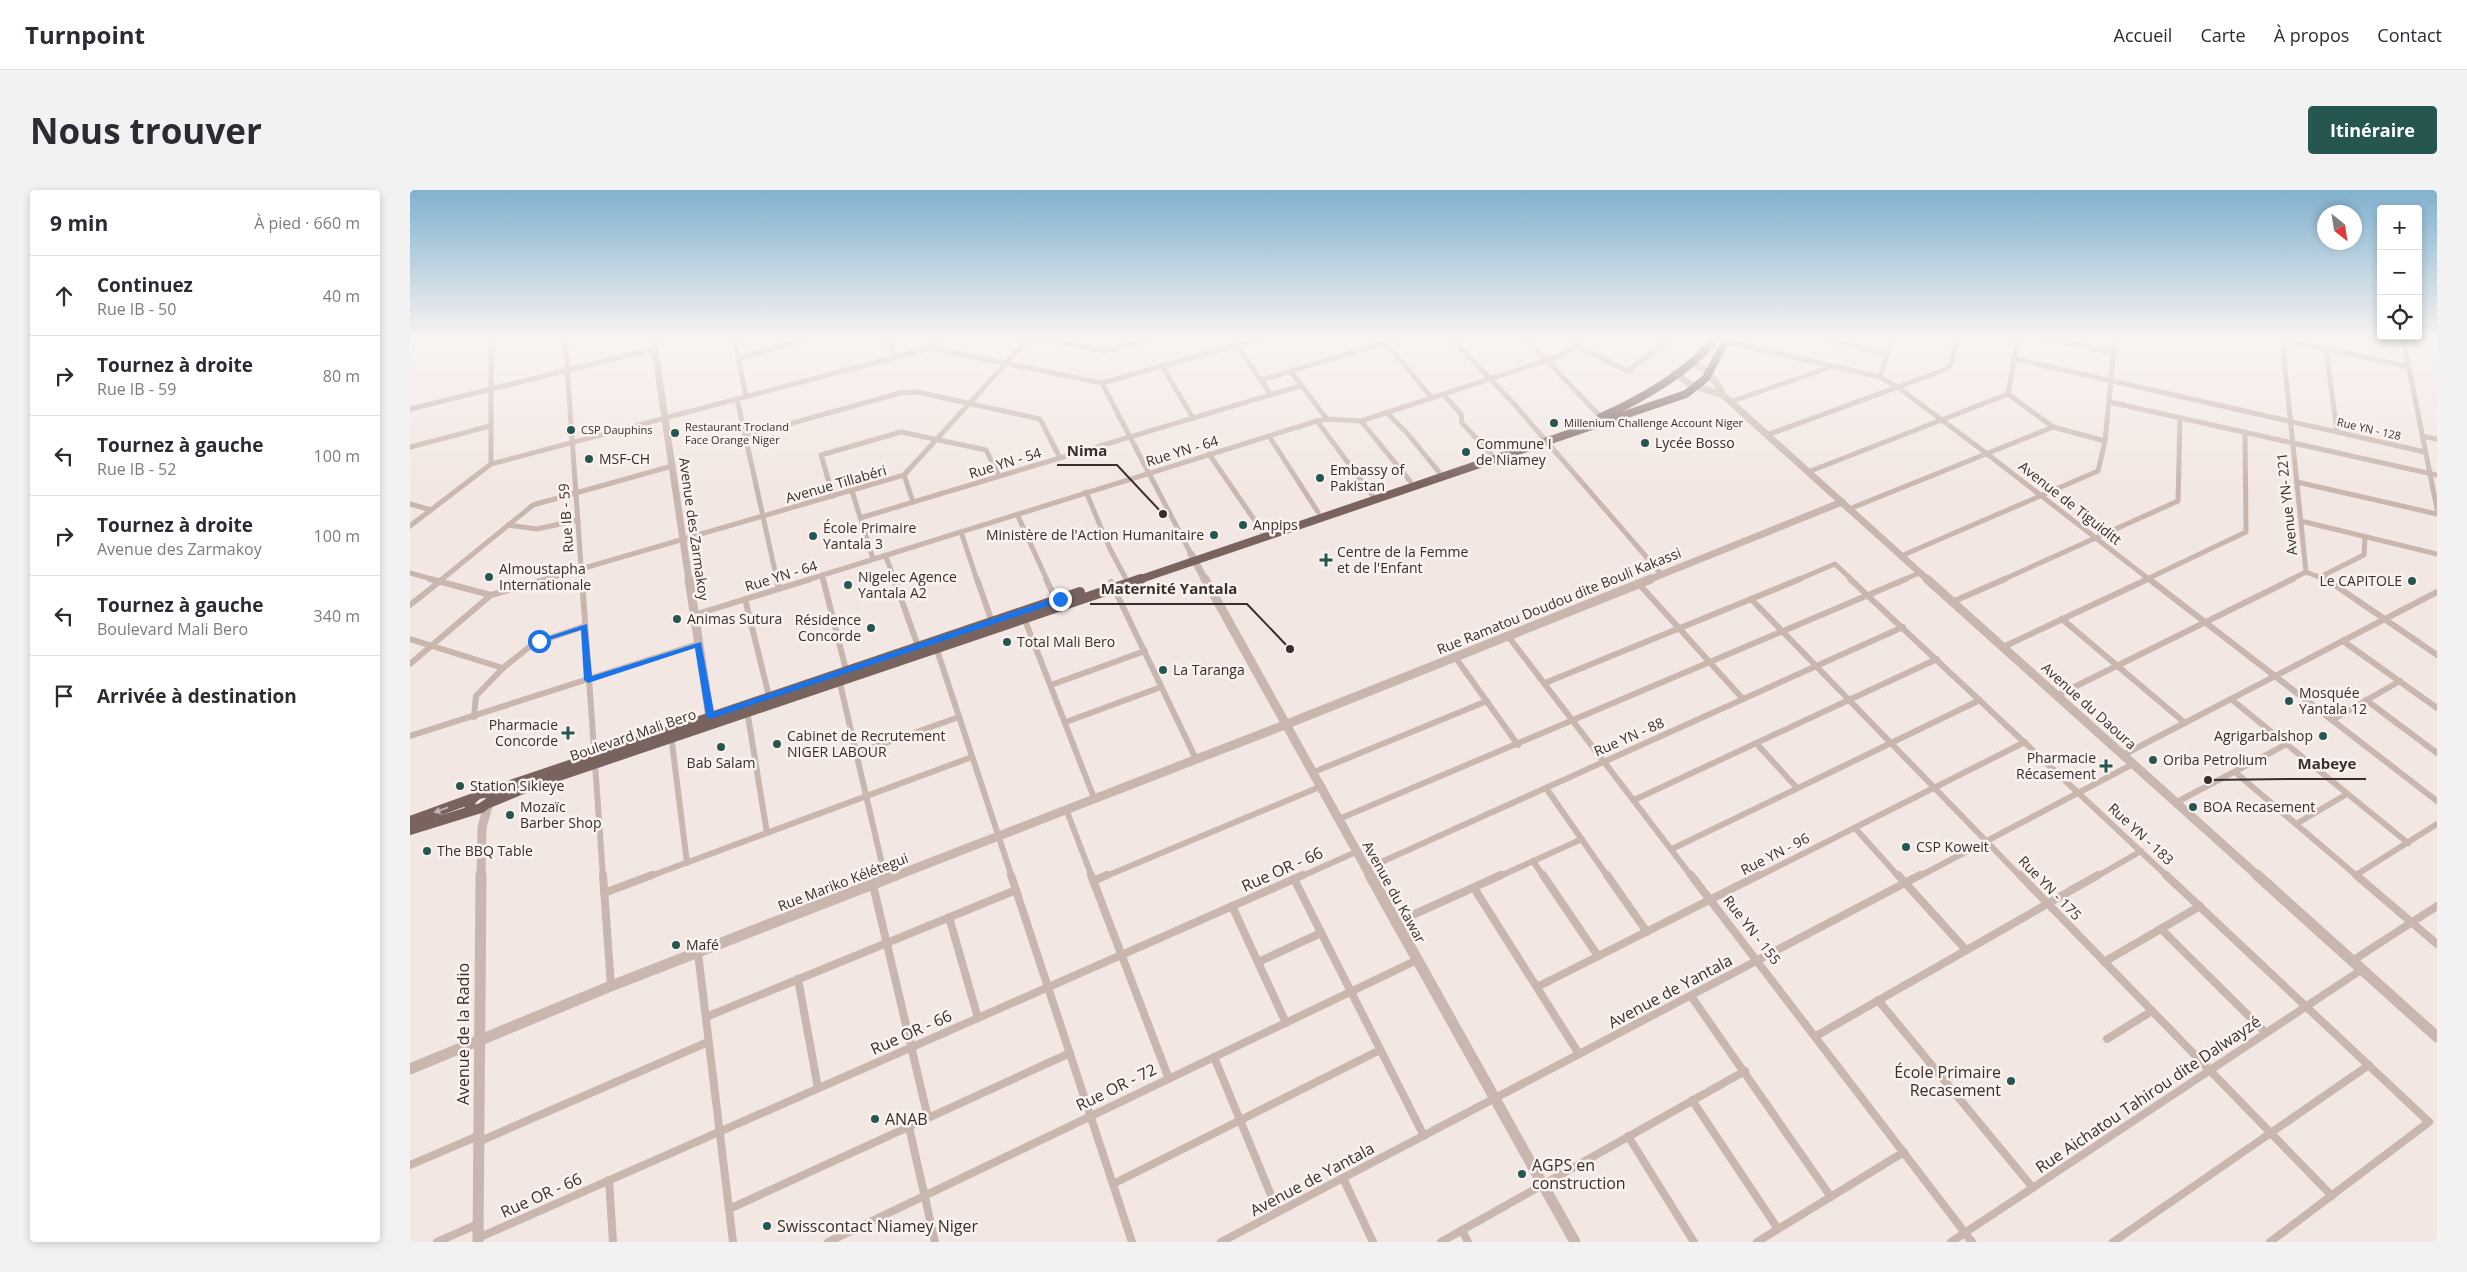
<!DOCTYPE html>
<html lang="fr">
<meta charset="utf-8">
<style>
:root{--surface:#fff;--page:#f2f2f3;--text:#2b2b33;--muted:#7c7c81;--line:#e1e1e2;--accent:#265650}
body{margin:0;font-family:"Open Sans",sans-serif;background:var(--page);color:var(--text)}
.controls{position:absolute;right:15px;top:15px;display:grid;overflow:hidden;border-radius:5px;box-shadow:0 2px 8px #0003}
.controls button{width:45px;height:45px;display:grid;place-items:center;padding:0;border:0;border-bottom:1px solid var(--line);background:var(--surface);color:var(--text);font:25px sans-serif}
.compass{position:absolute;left:1907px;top:15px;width:45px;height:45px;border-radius:50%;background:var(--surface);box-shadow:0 2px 8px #0003;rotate:150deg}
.stop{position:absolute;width:15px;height:15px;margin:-11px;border:4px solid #1a73e8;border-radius:50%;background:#fff}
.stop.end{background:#1a73e8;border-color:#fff;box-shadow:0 1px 5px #0008}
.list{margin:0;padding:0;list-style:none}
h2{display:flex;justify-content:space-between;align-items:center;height:65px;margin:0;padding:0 20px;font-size:21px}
h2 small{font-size:16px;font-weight:400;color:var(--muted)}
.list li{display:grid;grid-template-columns:32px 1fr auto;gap:15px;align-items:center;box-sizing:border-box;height:80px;padding:0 20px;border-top:1px solid var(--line)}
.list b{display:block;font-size:19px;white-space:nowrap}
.list p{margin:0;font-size:16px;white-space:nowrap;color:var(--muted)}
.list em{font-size:16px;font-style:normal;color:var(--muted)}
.icon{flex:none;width:28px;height:28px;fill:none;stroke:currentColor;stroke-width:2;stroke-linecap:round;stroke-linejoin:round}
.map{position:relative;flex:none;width:2027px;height:1052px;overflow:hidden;border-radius:5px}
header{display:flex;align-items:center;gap:30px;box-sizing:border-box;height:70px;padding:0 25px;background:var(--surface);border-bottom:1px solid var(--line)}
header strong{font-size:24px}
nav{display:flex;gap:28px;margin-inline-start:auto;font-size:18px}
.intro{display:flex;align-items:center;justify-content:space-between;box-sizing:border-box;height:120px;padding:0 30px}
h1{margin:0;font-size:35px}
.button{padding:12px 22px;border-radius:5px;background:var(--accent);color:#fff;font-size:18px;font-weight:700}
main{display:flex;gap:30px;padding:0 30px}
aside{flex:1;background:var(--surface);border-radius:5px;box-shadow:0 2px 8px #0003}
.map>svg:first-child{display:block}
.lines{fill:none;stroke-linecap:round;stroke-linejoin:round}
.minor-far2{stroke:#c9b6af;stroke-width:5}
.minor-far1{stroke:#c9b6af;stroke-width:6}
.minor{stroke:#c9b6af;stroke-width:8}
.tertiary-far2{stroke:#c9b6af;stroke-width:7}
.tertiary-far1{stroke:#c9b6af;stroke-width:9}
.tertiary{stroke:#c9b6af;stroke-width:11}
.primary-far1{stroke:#79635f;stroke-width:8}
.primary{stroke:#79635f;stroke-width:10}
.oneway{fill:#bfb2ae}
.route{fill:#1a73e8}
.poi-dot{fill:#265650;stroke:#f9f2ef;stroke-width:2}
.labels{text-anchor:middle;stroke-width:5;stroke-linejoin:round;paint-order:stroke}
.far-poi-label{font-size:11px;fill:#392e2c;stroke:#f9f2ef;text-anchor:start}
.far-street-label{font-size:11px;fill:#392e2c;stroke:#f9f2ef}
.poi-label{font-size:14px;fill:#392e2c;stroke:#f9f2ef;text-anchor:start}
.street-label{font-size:14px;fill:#392e2c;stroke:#f9f2ef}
.near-street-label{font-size:16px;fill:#392e2c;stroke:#f9f2ef}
.near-poi-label{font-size:16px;fill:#392e2c;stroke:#f9f2ef;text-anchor:start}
.leader{fill:none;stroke:#392e2c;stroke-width:2}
.callout-dot{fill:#392e2c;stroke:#f9f2ef;stroke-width:2}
.callout-label{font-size:15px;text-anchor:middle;font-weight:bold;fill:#392e2c;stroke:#f9f2ef;stroke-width:5;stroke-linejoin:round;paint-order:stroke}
</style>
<header>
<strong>Turnpoint</strong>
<nav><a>Accueil</a><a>Carte</a><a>À propos</a><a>Contact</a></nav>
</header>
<div class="intro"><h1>Nous trouver</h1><a class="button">Itinéraire</a></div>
<main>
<aside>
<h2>9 min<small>À pied · 660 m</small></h2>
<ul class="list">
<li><svg class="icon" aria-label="ahead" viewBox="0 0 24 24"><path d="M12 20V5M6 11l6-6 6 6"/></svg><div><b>Continuez</b><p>Rue IB - 50</p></div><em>40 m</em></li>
<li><svg class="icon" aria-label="right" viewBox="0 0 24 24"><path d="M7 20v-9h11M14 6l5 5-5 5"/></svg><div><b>Tournez à droite</b><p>Rue IB - 59</p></div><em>80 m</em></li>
<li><svg class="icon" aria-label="left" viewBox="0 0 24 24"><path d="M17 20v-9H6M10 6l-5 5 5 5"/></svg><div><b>Tournez à gauche</b><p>Rue IB - 52</p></div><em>100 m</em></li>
<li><svg class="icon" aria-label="right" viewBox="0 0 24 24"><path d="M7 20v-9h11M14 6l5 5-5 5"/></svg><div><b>Tournez à droite</b><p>Avenue des Zarmakoy</p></div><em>100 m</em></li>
<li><svg class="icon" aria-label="left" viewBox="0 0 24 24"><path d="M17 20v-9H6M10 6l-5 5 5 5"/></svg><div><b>Tournez à gauche</b><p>Boulevard Mali Bero</p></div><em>340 m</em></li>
<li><svg class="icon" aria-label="arrive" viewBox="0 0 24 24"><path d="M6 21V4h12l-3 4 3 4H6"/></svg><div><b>Arrivée à destination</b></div></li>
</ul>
</aside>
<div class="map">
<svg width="2027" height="1052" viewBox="0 0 2027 1052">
<rect width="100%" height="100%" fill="#f2e7e2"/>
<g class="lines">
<g class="minor-far2">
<path d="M81 148V274"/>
<path d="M155 148 172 390"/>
<path d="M324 148 336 206"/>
<path d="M477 148 484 167"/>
<path d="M628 148 695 161 744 148"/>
<path d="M822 148 861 205"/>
<path d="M1041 148 1105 215 1252 385"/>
<path d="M1115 148 1191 227"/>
<path d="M1407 148 1478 164"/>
<path d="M1482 148 1470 187 1489 198 1576 263 1740 390"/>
<path d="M1635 148 1704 163"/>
<path d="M1863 148 1997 176"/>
<path d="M1872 148 1896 382"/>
<path d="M1993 148 2027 319"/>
<path d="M1313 151 1470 187"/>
<path d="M976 153 1022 208"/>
<path d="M1167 156 1218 181 1262 148"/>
<path d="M520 158 530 148"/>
<path d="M1916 159 1927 242"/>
<path d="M328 168 404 148"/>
<path d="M1605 169 2015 262"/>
<path d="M752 176 783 228"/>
<path d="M881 182 917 229"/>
<path d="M851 190 991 148"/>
<path d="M692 193 781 364"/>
<path d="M1598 204 1643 237 1695 251"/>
<path d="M1034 205 1051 224 1052 233 1081 264"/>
<path d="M327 209 367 390"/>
<path d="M1320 212 1421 177"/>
<path d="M1699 212 2027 285"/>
<path d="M0 219 244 159"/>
<path d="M977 223 997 243 1029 282"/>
<path d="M907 231 965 309"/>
<path d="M951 231 1000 291"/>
<path d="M1357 245 1537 179 1541 175 1547 148"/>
<path d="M336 246 490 203 507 202 630 229 650 268"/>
<path d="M859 246 908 322"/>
<path d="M2012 246 2027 249"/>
<path d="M0 257 80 236"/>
<path d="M799 264 852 341"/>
<path d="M1398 282 1598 204 1608 148"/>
<path d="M494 285 503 312"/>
<path d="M1887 292 2027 324"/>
<path d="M442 301 463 369"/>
<path d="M676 302 700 359 715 387"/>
<path d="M423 306 411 265 491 242 576 260 589 286"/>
<path d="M0 314 21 320"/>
<path d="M1439 319 1643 237"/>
<path d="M607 324 637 390"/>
<path d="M450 328 890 196"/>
<path d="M1891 331 2027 364"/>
<path d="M98 335 127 339 168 330"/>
<path d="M0 336 81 274 520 158 692 193 852 148"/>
<path d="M551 342 567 390"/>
<path d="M475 365 485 390"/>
<path d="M1491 366 1688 281 1695 251 1705 148"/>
<path d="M1896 382 1917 390"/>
<path d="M0 383 25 390"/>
<path d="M412 385 413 390"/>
<path d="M1912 386 1954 365 1955 347"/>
<path d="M31 390 123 315 262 276"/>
<path d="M133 390 494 285 619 148"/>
<path d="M397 390 907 231 917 229 951 231 1150 166 1177 148"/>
<path d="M1387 390 1425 374 1442 390"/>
<path d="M1493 390 1509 383"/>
<path d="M1592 390 1768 311 1770 228"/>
<path d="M1735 390 1836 342 1835 242"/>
<path d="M1880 390 1896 382"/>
</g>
<g class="minor-far1">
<path d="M20 389 81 405"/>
<path d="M172 389 193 687"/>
<path d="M367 389 369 398"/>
<path d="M413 389 436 480"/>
<path d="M484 389 508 456"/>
<path d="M567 389 582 432"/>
<path d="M636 389 646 410"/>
<path d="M1440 389 1758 687"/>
<path d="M1739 389 2027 611"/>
<path d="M1916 389 2027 465"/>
<path d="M701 392 786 569"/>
<path d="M1229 394 1333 509"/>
<path d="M335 409 359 506"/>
<path d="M1341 409 1611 687"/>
<path d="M1542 412 1595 389"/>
<path d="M0 415 33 389"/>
<path d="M284 425 401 389"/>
<path d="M613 425 684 608"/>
<path d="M1652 429 1775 533"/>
<path d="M1098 446 1282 687"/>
<path d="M0 449 93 478"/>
<path d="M1933 451 2027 518"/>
<path d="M526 457 602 687"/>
<path d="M1593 457 1738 389"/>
<path d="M1045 467 1108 555"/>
<path d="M0 474 81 405 138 389"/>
<path d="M429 489 475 687"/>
<path d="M1135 493 1390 389"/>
<path d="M641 495 735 461"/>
<path d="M1646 506 1883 389"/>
<path d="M1821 509 1998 653"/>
<path d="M1956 510 2027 563"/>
<path d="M337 520 357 643"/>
<path d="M64 527 66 506 93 478 123 454 175 436"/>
<path d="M1922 530 1990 491"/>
<path d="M656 532 751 497"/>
<path d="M261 545 277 673"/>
<path d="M0 546 288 454"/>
<path d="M1346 553 1387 598"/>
<path d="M447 563 549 527"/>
<path d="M1713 565 2027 402"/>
<path d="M904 582 1077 511"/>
<path d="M1825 582 1948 687"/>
<path d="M1136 598 1198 687"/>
<path d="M1224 610 1527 469"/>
<path d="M1765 613 1877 554"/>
<path d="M656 619 682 687"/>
<path d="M929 629 1496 389"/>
<path d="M1886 634 1937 604"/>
<path d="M1445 638 1489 687"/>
<path d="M1262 659 1570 510"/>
<path d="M1123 671 1134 687"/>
<path d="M956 679 1493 437"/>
<path d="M1946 685 2027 634"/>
<path d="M238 687 562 567"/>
<path d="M694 687 912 596"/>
<path d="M890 687 946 662"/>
<path d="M1088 687 1172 649"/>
<path d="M1347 687 1615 552"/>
<path d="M1508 687 1723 574"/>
<path d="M1686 687 1731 661"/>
</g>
<g class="minor">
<path d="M193 685 201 796"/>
<path d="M475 685 476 690"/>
<path d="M601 685 722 1052"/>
<path d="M681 685 759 889"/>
<path d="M1133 685 1188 766"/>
<path d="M1197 685 1237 742"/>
<path d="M1281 685 1562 1052"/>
<path d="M1488 685 1556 760"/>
<path d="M1610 685 1922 1006"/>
<path d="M1756 685 2019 932 1860 1052"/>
<path d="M1946 685 2027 754"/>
<path d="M884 689 1014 946"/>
<path d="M683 691 697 685"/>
<path d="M463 695 518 928"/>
<path d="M1064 698 1169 864"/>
<path d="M194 703 242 685"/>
<path d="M822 716 876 833"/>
<path d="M539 727 568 828"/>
<path d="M985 733 1091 685"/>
<path d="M1751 739 1856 843"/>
<path d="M288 763 323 1052"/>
<path d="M1942 771 2027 716"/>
<path d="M848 772 911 743"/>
<path d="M1694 772 1790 716"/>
<path d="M388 789 408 898"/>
<path d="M1127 797 1349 685"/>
<path d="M1281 806 1421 1007"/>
<path d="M1468 810 1623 998"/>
<path d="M296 827 606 700"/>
<path d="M1406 846 1688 685"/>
<path d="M1697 849 1742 821"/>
<path d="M804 867 868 1022"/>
<path d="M1282 910 1368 1039"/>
<path d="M499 937 525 1052"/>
<path d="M1218 946 1284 1052"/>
<path d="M68 952 298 852"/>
<path d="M0 975 68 946"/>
<path d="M933 988 963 1052"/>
<path d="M199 990 203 1052"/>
<path d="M703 994 970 860"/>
<path d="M319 1019 660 863"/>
<path d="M1052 1040 1058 1052"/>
<path d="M68 1048 893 685"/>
<path d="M27 1052 68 1034"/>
<path d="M418 1052 1007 770"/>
<path d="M811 1052 1510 685"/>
<path d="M1031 1052 1335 881"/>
<path d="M1347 1052 1494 962"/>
<path d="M1541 1052 1951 780"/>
<path d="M1703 1052 1959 875"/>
</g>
<g class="tertiary-far2">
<path d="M243 148 279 390"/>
<path d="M1280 172C1297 178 1305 189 1313 205"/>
<path d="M1265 183 1281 195 1313 205 1518 390"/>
<path d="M781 364 795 390"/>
<path d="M1238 390 1432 312"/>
</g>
<g class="tertiary-far1">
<path d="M279 389 301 534"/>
<path d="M795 389 961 687"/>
<path d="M1517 389 1849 687"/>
<path d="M71 687 72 637 79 613"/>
<path d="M483 687 877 534 1241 389"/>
</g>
<g class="tertiary">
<path d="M960 685 1165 1052"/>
<path d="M1847 685 2027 847"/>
<path d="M0 879 201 796 486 685"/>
<path d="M68 1052 71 685"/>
</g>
<g class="primary-far1">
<path d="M1191 227C1230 210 1279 182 1306 148"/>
<path d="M728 390 1276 204 1296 188 1317 148"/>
</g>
<g class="primary">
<path d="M80 602 670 402"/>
<path d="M79 613 125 594 731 389"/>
<path d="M0 631 61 609"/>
<path d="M0 640 71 618 81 611V604C71 601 63 605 59 615L63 619"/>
</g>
</g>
<defs><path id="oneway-solid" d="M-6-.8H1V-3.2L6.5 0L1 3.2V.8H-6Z" transform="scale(1.25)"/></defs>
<use class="oneway" href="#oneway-solid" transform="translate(31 620) rotate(160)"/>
<linearGradient id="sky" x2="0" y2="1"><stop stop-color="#80b1ce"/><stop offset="0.5" stop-color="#f9f4f2"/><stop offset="1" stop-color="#f9f4f2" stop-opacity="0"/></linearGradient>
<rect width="2027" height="296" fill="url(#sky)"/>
<path class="route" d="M650 406 654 409 653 411 300 529 296 526 285 458 178 493 174 490 171 440 129 453 125 451 177 434 182 486 291 452 304 522Z"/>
<g class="poi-dot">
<circle cx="1144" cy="233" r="5"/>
<circle cx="161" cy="240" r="5"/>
<circle cx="265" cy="243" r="5"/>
<circle cx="1235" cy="253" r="5"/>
<circle cx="1056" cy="262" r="5"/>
<circle cx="179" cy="269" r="5"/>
<circle cx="910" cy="288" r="5"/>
<circle cx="833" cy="335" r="5"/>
<circle cx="804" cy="345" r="5"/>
<circle cx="403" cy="346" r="5"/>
<path d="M913.5 362.5h5v5h5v5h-5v5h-5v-5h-5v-5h5z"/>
<circle cx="79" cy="387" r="5"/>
<circle cx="2002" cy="391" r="5"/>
<circle cx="438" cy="395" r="5"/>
<circle cx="267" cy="429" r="5"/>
<circle cx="461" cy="438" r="5"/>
<circle cx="597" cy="452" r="5"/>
<circle cx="753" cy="480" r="5"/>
<circle cx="1879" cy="511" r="5"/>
<path d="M155.5 535.5h5v5h5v5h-5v5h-5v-5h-5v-5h5z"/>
<circle cx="1913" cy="546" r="5"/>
<circle cx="367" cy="554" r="5"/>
<circle cx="311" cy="557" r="5"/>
<circle cx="1743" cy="570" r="5"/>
<path d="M1693.5 568.5h5v5h5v5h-5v5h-5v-5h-5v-5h5z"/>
<circle cx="50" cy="596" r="5"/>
<circle cx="1783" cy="617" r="5"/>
<circle cx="100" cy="625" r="5"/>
<circle cx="1496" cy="657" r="5"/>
<circle cx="17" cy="661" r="5"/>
<circle cx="266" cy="755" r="5"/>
<circle cx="1601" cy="891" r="5"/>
<circle cx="465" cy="929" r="5"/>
<circle cx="1112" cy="984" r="5"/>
<circle cx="357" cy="1036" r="5"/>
</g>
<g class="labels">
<g class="far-poi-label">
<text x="1154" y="237">Millenium Challenge Account Niger</text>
<text x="275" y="241">Restaurant Trocland<tspan x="275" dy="13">Face Orange Niger</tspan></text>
<text x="171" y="244">CSP Dauphins</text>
</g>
<g class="far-street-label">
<text transform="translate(1959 239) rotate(13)" y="4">Rue YN - 128</text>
</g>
<g class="poi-label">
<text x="1245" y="258">Lycée Bosso</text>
<text x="1066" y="259">Commune I<tspan x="1066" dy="16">de Niamey</tspan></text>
<text x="189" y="274">MSF-CH</text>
<text x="920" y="285">Embassy of<tspan x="920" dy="16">Pakistan</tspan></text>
<text x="843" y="340">Anpips</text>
<text x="413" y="343">École Primaire<tspan x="413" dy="16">Yantala 3</tspan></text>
<text x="794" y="350" text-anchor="end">Ministère de l'Action Humanitaire</text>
<text x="927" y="367">Centre de la Femme<tspan x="927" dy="16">et de l'Enfant</tspan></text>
<text x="89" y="384">Almoustapha<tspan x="89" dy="16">Internationale</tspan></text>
<text x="448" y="392">Nigelec Agence<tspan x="448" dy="16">Yantala A2</tspan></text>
<text x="1992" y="396" text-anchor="end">Le CAPITOLE</text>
<text x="277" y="434">Animas Sutura</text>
<text x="451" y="435" text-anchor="end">Résidence<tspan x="451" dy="16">Concorde</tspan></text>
<text x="607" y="457">Total Mali Bero</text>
<text x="763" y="485">La Taranga</text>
<text x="1889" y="508">Mosquée<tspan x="1889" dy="16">Yantala 12</tspan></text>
<text x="148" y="540" text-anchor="end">Pharmacie<tspan x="148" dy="16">Concorde</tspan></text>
<text x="377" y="551">Cabinet de Recrutement<tspan x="377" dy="16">NIGER LABOUR</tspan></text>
<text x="1903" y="551" text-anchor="end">Agrigarbalshop</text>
<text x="1686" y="573" text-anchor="end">Pharmacie<tspan x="1686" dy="16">Récasement</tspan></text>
<text x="1753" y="575">Oriba Petrolium</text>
<text x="311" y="578" text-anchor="middle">Bab Salam</text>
<text x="60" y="601">Station Sikieye</text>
<text x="110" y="622">Mozaïc<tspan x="110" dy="16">Barber Shop</tspan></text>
<text x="1793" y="622">BOA Recasement</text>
<text x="1506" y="662">CSP Koweit</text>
<text x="27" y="666">The BBQ Table</text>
<text x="276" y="760">Mafé</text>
</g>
<g class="street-label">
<text transform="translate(772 261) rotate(-17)" y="5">Rue YN - 64</text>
<text transform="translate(595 273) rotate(-17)" y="5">Rue YN - 54</text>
<text transform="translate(426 294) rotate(-16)" y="5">Avenue Tillabéri</text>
<text transform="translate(1660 313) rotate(38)" y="5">Avenue de Tiguiditt</text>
<text transform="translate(1877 314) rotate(-96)" y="5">Avenue YN- 221</text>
<text transform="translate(156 328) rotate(-94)" y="5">Rue IB - 59</text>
<text transform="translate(284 339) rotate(82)" y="5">Avenue des Zarmakoy</text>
<text transform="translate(371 386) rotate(-17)" y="5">Rue YN - 64</text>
<text transform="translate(1149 411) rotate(-22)" y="5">Rue Ramatou Doudou dite Bouli Kakassi</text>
<text transform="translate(1679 516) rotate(42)" y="5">Avenue du Daoura</text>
<text transform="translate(223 545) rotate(-19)" y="5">Boulevard Mali Bero</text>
<text transform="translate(1219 547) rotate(-24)" y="5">Rue YN - 88</text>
<text transform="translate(1731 644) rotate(43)" y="5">Rue YN - 183</text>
<text transform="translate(1365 664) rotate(-27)" y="5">Rue YN - 96</text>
<text transform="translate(433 692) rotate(-21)" y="5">Rue Mariko Kélétegui</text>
<text transform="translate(1640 698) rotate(46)" y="5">Rue YN - 175</text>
<text transform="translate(984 702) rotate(61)" y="5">Avenue du Kawar</text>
<text transform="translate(1342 740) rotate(52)" y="5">Rue YN - 155</text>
</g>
<g class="near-street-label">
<text transform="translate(872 679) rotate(-24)" y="6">Rue OR - 66</text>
<text transform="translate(1260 801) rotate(-28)" y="6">Avenue de Yantala</text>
<text transform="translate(501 842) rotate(-24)" y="6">Rue OR - 66</text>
<text transform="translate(53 844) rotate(-90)" y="6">Avenue de la Radio</text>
<text transform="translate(706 897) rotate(-26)" y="6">Rue OR - 72</text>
<text transform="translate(1738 904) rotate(-34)" y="6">Rue Aichatou Tahirou dite Dalwayzé</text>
<text transform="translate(902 989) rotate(-28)" y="6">Avenue de Yantala</text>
<text transform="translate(131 1005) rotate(-24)" y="6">Rue OR - 66</text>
</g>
<g class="near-poi-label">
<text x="1591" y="888" text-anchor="end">École Primaire<tspan x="1591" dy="18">Recasement</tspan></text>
<text x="475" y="935">ANAB</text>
<text x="1122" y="981">AGPS en<tspan x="1122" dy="18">construction</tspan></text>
<text x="367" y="1042">Swisscontact Niamey Niger</text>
</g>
</g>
<path class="leader" d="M753 324L707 275H647M880 459L837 414H680M1798 590L1877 589H1956"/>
<g class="callout-dot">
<circle cx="753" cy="324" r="5"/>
<circle cx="880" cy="459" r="5"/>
<circle cx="1798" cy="590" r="5"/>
</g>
<g class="callout-label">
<text x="677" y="266">Nima</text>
<text x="759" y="404">Maternité Yantala</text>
<text x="1917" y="579">Mabeye</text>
</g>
</svg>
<div class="controls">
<button>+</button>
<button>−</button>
<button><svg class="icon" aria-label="locate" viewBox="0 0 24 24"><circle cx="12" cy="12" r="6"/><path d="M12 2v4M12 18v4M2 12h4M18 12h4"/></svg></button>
</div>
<svg class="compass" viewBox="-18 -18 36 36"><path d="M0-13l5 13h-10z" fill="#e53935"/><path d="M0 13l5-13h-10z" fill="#7c7c81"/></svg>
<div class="stop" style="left:129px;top:451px"></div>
<div class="stop end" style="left:650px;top:409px"></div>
</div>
</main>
